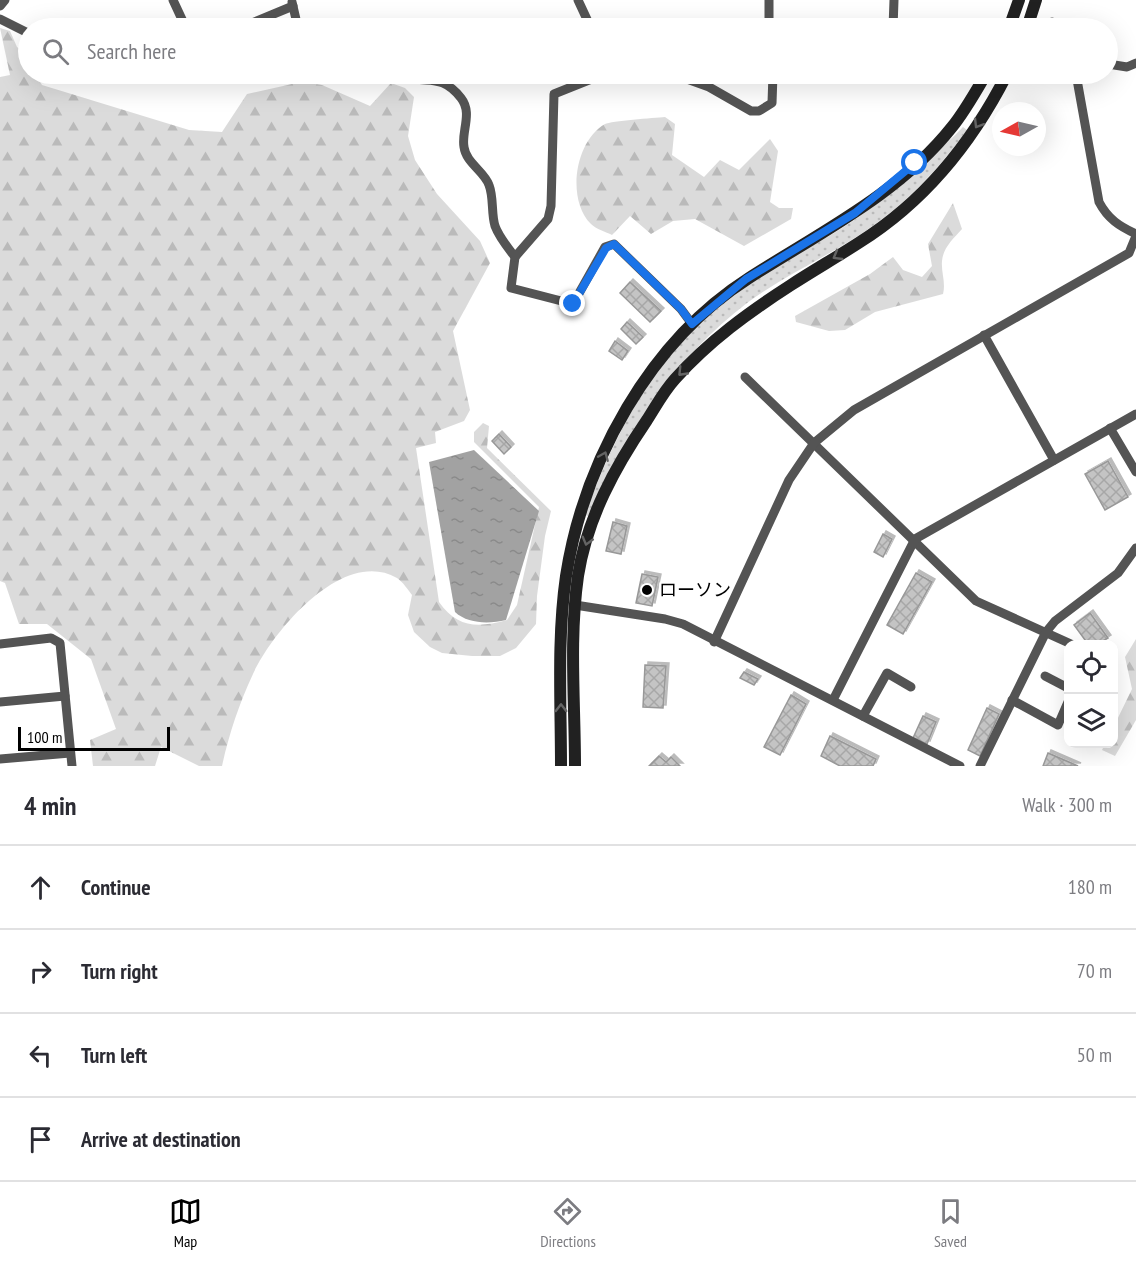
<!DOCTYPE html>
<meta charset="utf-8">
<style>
:root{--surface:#fff;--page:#f2f2f3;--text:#2b2b33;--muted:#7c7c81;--line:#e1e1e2;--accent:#000}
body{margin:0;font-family:"PT Sans Narrow","Noto Sans JP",sans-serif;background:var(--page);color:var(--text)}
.controls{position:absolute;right:18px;bottom:18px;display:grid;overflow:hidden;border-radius:12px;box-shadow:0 6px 24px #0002}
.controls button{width:54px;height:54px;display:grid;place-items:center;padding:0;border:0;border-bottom:2px solid var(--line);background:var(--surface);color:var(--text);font:30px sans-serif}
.compass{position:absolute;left:992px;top:102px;width:54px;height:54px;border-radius:50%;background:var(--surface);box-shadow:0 6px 24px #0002;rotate:262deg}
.scale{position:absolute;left:18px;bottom:15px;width:152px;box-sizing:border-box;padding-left:6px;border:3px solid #000;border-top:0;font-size:16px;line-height:21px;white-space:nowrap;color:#000;-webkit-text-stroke:4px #fff;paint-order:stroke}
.stop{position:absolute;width:18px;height:18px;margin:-14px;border:4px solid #1a73e8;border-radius:50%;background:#fff}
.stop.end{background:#1a73e8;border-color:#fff;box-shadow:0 2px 6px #0008}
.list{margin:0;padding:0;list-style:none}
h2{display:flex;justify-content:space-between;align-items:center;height:78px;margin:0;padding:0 24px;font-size:26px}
h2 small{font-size:20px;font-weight:400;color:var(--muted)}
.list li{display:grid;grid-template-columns:39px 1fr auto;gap:18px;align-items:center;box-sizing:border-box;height:84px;padding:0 24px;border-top:2px solid var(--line)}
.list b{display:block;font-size:22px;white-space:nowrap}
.list em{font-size:20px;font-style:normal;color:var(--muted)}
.icon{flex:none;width:33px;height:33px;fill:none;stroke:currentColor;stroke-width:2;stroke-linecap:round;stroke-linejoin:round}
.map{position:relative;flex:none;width:1136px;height:766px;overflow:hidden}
.search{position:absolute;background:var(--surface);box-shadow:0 6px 24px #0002;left:18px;right:18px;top:18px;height:66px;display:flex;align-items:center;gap:15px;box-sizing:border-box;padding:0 21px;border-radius:33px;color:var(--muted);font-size:22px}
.sheet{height:414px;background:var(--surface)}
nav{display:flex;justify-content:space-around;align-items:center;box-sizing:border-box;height:84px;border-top:2px solid var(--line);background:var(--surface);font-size:16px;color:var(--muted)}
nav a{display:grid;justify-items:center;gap:3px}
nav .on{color:var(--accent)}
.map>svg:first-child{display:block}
.grass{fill:url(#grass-dots)}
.forest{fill:url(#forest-firs)}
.water{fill:url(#water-ripples)}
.building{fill:url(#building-cross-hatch);stroke:#989898;stroke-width:1.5;filter:url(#shadow)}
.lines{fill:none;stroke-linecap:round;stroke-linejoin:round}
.street{stroke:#545454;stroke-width:9}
.secondary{stroke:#212121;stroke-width:12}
.oneway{stroke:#646464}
.route{stroke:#1a73e8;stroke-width:8}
.poi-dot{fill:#000;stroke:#fff;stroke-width:2}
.labels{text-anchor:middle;stroke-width:4.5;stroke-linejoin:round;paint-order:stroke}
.poi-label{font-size:18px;fill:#000;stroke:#fff;text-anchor:start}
</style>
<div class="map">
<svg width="1136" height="766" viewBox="0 0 1136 766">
<defs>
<pattern id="grass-dots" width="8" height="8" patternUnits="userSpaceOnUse" patternTransform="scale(1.5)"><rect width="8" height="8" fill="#dbdbdb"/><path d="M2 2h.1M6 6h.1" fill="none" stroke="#bababa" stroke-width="1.8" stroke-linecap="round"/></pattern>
<pattern id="forest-firs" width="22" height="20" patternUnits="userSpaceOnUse" patternTransform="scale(1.5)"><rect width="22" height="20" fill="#dbdbdb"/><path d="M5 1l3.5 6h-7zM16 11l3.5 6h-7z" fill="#bababa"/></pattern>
<pattern id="water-ripples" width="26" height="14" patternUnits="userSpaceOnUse" patternTransform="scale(1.5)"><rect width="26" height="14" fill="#a2a2a2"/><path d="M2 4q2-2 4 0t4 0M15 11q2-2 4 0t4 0" fill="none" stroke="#8a8a8a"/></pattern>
<pattern id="building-cross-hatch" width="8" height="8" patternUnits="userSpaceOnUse" patternTransform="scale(1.5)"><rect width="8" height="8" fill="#c4c4c4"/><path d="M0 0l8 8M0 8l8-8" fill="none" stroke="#a7a7a7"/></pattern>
<filter id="shadow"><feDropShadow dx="3" dy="-3" stdDeviation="0" flood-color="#0004"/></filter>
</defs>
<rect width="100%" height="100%" fill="#fff"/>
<path class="grass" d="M963 127 967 130C934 175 900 210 853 239 818 261 779 279 747 303 674 359 626 433 588 516L585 515C613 437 655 356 721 303 764 268 815 248 860 216 884 200 905 180 926 160 939 149 952 139 963 127Z"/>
<g class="forest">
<path d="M0 28 10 31 17 47 28 55V74H35L42 85 189 130 222 132 247 94 301 82 322 85 370 106 391 83 405 88 414 97 408 136 415 160 437 194 480 241 490 263 453 331 470 410 464 421 435 432 436 443 416 448 439 602C457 628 478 628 507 620L517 605 539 507 474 442V432L483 423 489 426 487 448 551 511 545 536 537 596 536 624 516 648 500 656H472L442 653 430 647 414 632 408 615 412 595C408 590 403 582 397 578 343 547 273 631 253 674 239 704 229 734 222 766H199L161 747 155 766H93L90 740 116 729 91 659 47 624H19L5 583 0 581V77L10 75Z"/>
<path d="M665 117 675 124 672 155 704 177 720 160 739 170 770 139 778 151 770 202 779 208H793L791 219 744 246 695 219 673 221 651 234 630 216 612 235C606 232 596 229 591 224 566 199 575 141 605 124 611 121 654 118 665 117Z"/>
<path d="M953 203 962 229C953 239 943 248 942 261 941 273 946 282 943 294L875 312 845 330 829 331 796 322 795 316 870 274 893 257 903 270 922 277 932 266 928 244Z"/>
<path d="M1136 639V720L1115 756 1102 750 1105 744H1114V726L1132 689 1125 657Z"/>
</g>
<path class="water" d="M474 450 539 511 506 620C489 624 468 624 455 612L429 462Z"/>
<g class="building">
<path d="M630 282 661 311 650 322 620 293Z"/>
<path d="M627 322 643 337 636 344 621 329Z"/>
<path d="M615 341 628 351 622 360 609 351Z"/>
<path d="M499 434 511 447 504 454 492 441Z"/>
<path d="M1108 461 1128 497 1105 510 1085 474Z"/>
<path d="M613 522 627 526 621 554 606 551Z"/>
<path d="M883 534 892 539 883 557 874 552Z"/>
<path d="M916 573 932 582 903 634 887 625Z"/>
<path d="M642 574 658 577 652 606 636 603Z"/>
<path d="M1090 613 1108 638 1098 644H1088L1074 625Z"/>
<path d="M645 665 666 666 663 708 643 707Z"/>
<path d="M744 672 758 679 754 685 740 678Z"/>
<path d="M791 695 806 704 780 755 764 747Z"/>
<path d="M987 708 999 714 980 756 968 750Z"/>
<path d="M923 716 936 722 927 744 913 738Z"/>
<path d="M830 736 876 759 873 766H840L821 756Z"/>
<path d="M1048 753 1078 766H1043Z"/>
<path d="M659 756 666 762 671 757 680 766H649Z"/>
</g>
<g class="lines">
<g class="street">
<path d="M173 0 186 28"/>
<path d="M578 0 591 28"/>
<path d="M292 2 298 28"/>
<path d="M0 6 5 0"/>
<path d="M0 19 28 33"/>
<path d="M1052 22 1055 28"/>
<path d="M240 28 293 6"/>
<path d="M769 28V0"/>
<path d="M893 28 894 0"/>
<path d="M1108 64 1127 67 1136 63"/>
<path d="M405 74C423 87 439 70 461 98 473 113 461 132 464 147 466 163 484 171 489 185 494 198 491 213 495 226 499 237 508 248 515 257L511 288 573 304 605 247 614 244 681 309 692 324"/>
<path d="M673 74 709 87 751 111H759L772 103 773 74"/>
<path d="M1076 74 1099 202C1108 219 1119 226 1136 234"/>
<path d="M515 257 548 219 551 206 554 94 604 74"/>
<path d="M984 335 1054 460"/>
<path d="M745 377 976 601 1071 644"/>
<path d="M1110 428 1136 472"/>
<path d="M575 605 665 619 683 624 960 766"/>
<path d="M714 642 789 480 814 443 854 410 1129 253 1136 236"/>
<path d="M0 644 51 638 60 643 72 766"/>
<path d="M1045 676 1068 688"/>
<path d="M833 700 915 539 1136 414"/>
<path d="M1012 700 1058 725 1068 702"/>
<path d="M0 702 65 696"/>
<path d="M863 716 887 673 911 687"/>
<path d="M0 759 70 753"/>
<path d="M980 766 1046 632 1055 621 1118 573 1136 548"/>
</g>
<g class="secondary">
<path d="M1009 28 1019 0"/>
<path d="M1027 28 1036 0"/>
<path d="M561 766C561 703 557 638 566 576 584 461 650 341 749 278 819 233 899 194 952 127 965 111 976 91 986 74"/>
<path d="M575 766C575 703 569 639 578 576 587 518 615 467 647 420 656 406 664 391 675 379 709 341 749 312 791 285 814 270 837 257 860 242 925 201 973 141 1007 74"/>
</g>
</g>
<defs><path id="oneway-chevron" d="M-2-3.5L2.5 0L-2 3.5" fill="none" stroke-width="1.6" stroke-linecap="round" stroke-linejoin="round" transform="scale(1.5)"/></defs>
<g class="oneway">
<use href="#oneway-chevron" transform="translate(978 124) rotate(121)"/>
<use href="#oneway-chevron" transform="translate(837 256) rotate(150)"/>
<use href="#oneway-chevron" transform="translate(682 372) rotate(134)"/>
<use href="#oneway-chevron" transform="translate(604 456) rotate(-67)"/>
<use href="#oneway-chevron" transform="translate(587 541) rotate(105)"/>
<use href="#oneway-chevron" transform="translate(561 708) rotate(-90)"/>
</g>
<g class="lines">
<path class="route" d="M573 304 606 248 614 244 681 309 692 324 746 279 855 213 915 163"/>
</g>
<circle class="poi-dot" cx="647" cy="590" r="6"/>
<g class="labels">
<g class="poi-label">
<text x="659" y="596">ローソン</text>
</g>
</g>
</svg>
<div class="controls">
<button><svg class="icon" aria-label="locate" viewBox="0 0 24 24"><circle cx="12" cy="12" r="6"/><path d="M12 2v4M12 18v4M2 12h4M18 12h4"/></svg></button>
<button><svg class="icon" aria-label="layers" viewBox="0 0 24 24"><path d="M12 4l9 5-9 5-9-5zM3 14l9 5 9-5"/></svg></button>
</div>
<svg class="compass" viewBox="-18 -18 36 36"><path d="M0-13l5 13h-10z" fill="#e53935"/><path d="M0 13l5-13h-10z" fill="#7c7c81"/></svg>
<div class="scale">100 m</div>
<div class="stop" style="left:915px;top:163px"></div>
<div class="stop end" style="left:573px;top:304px"></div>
<div class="search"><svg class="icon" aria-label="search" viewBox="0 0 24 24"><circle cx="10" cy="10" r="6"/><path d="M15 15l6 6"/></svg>Search here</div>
</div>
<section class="sheet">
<h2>4 min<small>Walk · 300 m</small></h2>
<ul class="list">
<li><svg class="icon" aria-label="ahead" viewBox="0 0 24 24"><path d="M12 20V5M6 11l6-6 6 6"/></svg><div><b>Continue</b></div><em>180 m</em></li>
<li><svg class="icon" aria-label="right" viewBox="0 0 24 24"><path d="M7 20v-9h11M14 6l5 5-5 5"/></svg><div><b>Turn right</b></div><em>70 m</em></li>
<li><svg class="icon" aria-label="left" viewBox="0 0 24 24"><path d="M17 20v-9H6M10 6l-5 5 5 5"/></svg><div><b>Turn left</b></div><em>50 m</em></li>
<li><svg class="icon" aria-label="arrive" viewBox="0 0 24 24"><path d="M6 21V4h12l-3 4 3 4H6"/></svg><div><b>Arrive at destination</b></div></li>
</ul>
</section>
<nav>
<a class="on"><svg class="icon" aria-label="map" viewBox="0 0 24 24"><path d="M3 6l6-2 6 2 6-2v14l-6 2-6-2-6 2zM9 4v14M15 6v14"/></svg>Map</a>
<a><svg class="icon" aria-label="directions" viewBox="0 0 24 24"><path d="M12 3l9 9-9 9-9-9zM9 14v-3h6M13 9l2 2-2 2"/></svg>Directions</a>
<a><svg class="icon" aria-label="saved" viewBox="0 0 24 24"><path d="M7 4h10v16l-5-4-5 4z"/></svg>Saved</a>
</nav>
